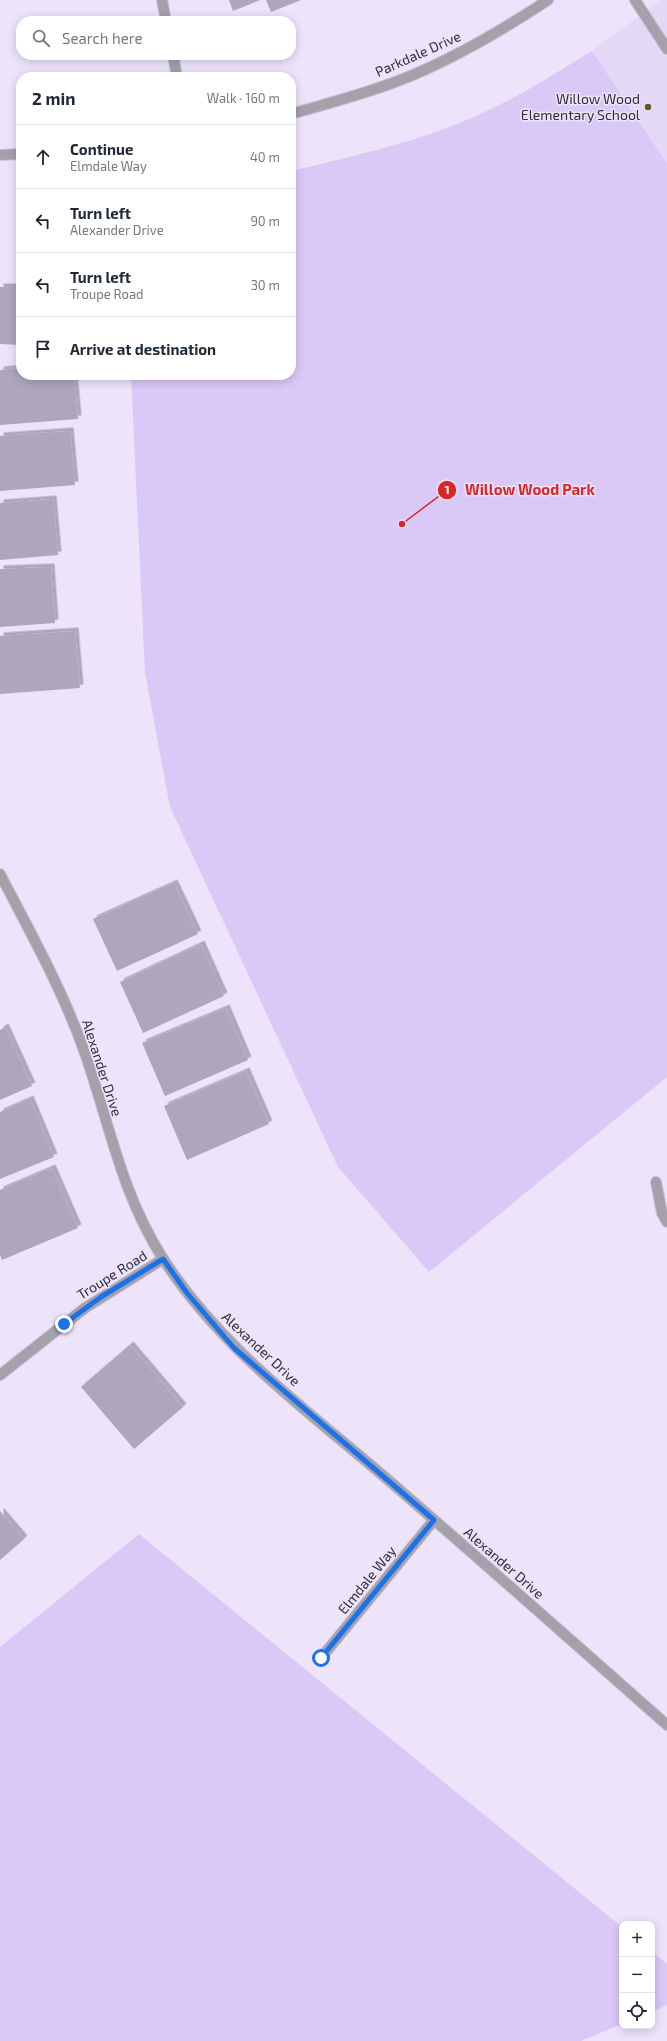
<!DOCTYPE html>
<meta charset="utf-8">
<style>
:root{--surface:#fff;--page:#f6f6f7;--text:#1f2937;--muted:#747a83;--line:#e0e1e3}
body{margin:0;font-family:"Exo 2",sans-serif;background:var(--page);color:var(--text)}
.controls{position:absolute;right:12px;bottom:12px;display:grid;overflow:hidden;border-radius:8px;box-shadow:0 2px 10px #0003}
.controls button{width:36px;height:36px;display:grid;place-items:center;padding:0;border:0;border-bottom:1px solid var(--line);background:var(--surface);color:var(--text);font:20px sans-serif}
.stop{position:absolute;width:12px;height:12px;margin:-9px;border:3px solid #1a73e8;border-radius:50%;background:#fff}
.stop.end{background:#1a73e8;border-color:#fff;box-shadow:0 1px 4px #0008}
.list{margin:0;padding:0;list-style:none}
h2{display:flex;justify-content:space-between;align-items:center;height:52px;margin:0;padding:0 16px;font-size:17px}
h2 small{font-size:13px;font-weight:400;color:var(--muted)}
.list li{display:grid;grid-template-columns:26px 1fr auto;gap:12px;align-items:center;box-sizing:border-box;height:64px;padding:0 16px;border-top:1px solid var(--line)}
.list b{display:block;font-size:15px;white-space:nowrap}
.list p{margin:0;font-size:13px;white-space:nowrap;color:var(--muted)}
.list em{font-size:13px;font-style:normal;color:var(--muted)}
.icon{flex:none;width:22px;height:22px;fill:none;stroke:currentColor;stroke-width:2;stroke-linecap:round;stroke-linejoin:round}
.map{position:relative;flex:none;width:667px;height:2041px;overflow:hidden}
.search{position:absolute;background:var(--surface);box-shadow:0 2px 10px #0003;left:16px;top:16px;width:280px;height:44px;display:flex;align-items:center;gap:10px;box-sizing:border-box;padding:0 14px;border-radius:16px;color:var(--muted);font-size:15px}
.panel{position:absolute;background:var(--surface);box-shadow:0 2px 10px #0003;left:16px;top:72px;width:280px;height:308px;border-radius:16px}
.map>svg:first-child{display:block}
.built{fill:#e3d8f6}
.green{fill:#dac8f7}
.building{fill:#aea6bc;filter:url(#shadow)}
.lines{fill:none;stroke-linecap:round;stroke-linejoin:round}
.service-casing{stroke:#c7c0d5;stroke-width:12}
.minor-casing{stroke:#c7c0d5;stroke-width:12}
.service{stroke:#a5a1ab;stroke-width:10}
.minor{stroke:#a5a1ab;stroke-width:10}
.route{stroke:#1a73e8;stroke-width:5}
.poi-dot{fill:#645522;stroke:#ede4fc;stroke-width:1.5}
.labels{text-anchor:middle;stroke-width:3;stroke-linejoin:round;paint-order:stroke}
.street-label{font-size:14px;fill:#312e37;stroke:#ede4fc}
.poi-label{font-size:14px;fill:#312e37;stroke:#ede4fc;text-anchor:end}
.leader{fill:none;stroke:#d62828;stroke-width:1.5}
.callout-dot{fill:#d62828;stroke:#ede4fc;stroke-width:1.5}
.mark-label{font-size:12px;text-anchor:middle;font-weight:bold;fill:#fff}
.callout-label{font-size:15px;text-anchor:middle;font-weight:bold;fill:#d62828;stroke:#ede4fc;stroke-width:3;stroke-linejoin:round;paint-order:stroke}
</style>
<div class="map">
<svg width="667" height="2041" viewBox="0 0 667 2041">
<defs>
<filter id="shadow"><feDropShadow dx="3.5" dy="-3.5" stdDeviation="0" flood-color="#0004"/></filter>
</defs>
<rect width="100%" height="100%" fill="#ede4fc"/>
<path class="built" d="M661 0H667V164L592 51Z"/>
<g class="green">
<path d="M592 51 667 164V1077L429 1272 338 1167 170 807 145 673 131 375H291V171C354 156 418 142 478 115 518 98 555 73 592 51Z"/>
<path d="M139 1534 622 1927V2024L581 2041H0V1647Z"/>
<path d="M652 1951 667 1964V2005L652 2012Z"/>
</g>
<g class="building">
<path d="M229 0H260L233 11Z"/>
<path d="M266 0H301L271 12Z"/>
<path d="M0 287H21V345L0 344Z"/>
<path d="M21 368V375H74L78 419 0 425V370Z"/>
<path d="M70 431 75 485 0 491V436Z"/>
<path d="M53 499 58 555 0 560V503Z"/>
<path d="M51 567 55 623 0 627V569Z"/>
<path d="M75 631 80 688 0 694V636Z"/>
<path d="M174 883 198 934 117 971 93 919Z"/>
<path d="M201 944 224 996 143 1033 120 982Z"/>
<path d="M226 1008 248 1060 165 1096 142 1043Z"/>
<path d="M5 1027 32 1086 0 1100V1030Z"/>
<path d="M246 1071 269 1124 187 1160 164 1106Z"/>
<path d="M30 1099 54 1157 0 1179V1112Z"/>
<path d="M52 1168 78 1228 2 1260 0 1255V1190Z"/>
<path d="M130 1345 183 1407 134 1449 81 1387Z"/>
<path d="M0 1511 24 1539 0 1560Z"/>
</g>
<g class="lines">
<g class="service-casing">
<path id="service" d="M635 0 667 49"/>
</g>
<g class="minor-casing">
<g id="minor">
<path d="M162 0 166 21"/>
<path d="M173 55 177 77"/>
<path d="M291 114C323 105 356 96 387 85 444 65 498 33 548 0"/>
<path d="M0 155 21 154"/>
<path d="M0 874C29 930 60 985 82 1045 109 1119 119 1189 162 1257 219 1347 307 1410 387 1479 481 1560 574 1643 667 1725"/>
<path d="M656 1182 662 1213 667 1222"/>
<path d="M0 1375 85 1308 163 1259"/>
<path d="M321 1658 434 1520"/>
</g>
</g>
<use href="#service" class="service"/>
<use href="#minor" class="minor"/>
</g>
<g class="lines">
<path class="route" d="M64 1324 101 1297 163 1259 187 1293 234 1348 434 1520 321 1658"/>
</g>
<circle class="poi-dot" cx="648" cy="107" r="4"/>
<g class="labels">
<g class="street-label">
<text transform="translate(418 54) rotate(-24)" y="5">Parkdale Drive</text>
<text transform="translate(102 1068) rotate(72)" y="5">Alexander Drive</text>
<text transform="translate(112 1275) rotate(-32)" y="5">Troupe Road</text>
<text transform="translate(261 1349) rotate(43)" y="5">Alexander Drive</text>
<text transform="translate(504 1563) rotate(41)" y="5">Alexander Drive</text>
<text transform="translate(367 1580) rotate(-51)" y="5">Elmdale Way</text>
</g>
<g class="poi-label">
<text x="640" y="104">Willow Wood<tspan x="640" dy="16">Elementary School</tspan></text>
</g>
</g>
<path class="leader" d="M402 524L447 490"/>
<g class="callout-dot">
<circle cx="402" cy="524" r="4"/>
<circle cx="447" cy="490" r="10"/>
</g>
<g class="mark-label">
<text x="447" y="494">1</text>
</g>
<g class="callout-label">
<text x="530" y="495">Willow Wood Park</text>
</g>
</svg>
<div class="controls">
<button>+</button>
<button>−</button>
<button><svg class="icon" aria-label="locate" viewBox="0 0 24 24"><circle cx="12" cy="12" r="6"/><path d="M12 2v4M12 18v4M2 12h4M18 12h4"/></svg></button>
</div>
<div class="stop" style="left:321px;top:1658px"></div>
<div class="stop end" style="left:64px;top:1324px"></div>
<div class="search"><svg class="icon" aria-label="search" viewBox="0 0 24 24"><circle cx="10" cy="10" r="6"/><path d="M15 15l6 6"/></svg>Search here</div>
<section class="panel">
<h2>2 min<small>Walk · 160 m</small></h2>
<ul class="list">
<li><svg class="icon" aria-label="ahead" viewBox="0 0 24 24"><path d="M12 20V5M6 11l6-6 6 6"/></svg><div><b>Continue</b><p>Elmdale Way</p></div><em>40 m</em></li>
<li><svg class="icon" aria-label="left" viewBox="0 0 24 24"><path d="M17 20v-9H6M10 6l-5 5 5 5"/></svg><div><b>Turn left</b><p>Alexander Drive</p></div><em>90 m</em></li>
<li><svg class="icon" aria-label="left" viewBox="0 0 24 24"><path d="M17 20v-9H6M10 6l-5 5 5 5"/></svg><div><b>Turn left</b><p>Troupe Road</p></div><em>30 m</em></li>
<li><svg class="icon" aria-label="arrive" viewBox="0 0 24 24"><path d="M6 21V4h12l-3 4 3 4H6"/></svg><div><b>Arrive at destination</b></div></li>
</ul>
</section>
</div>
